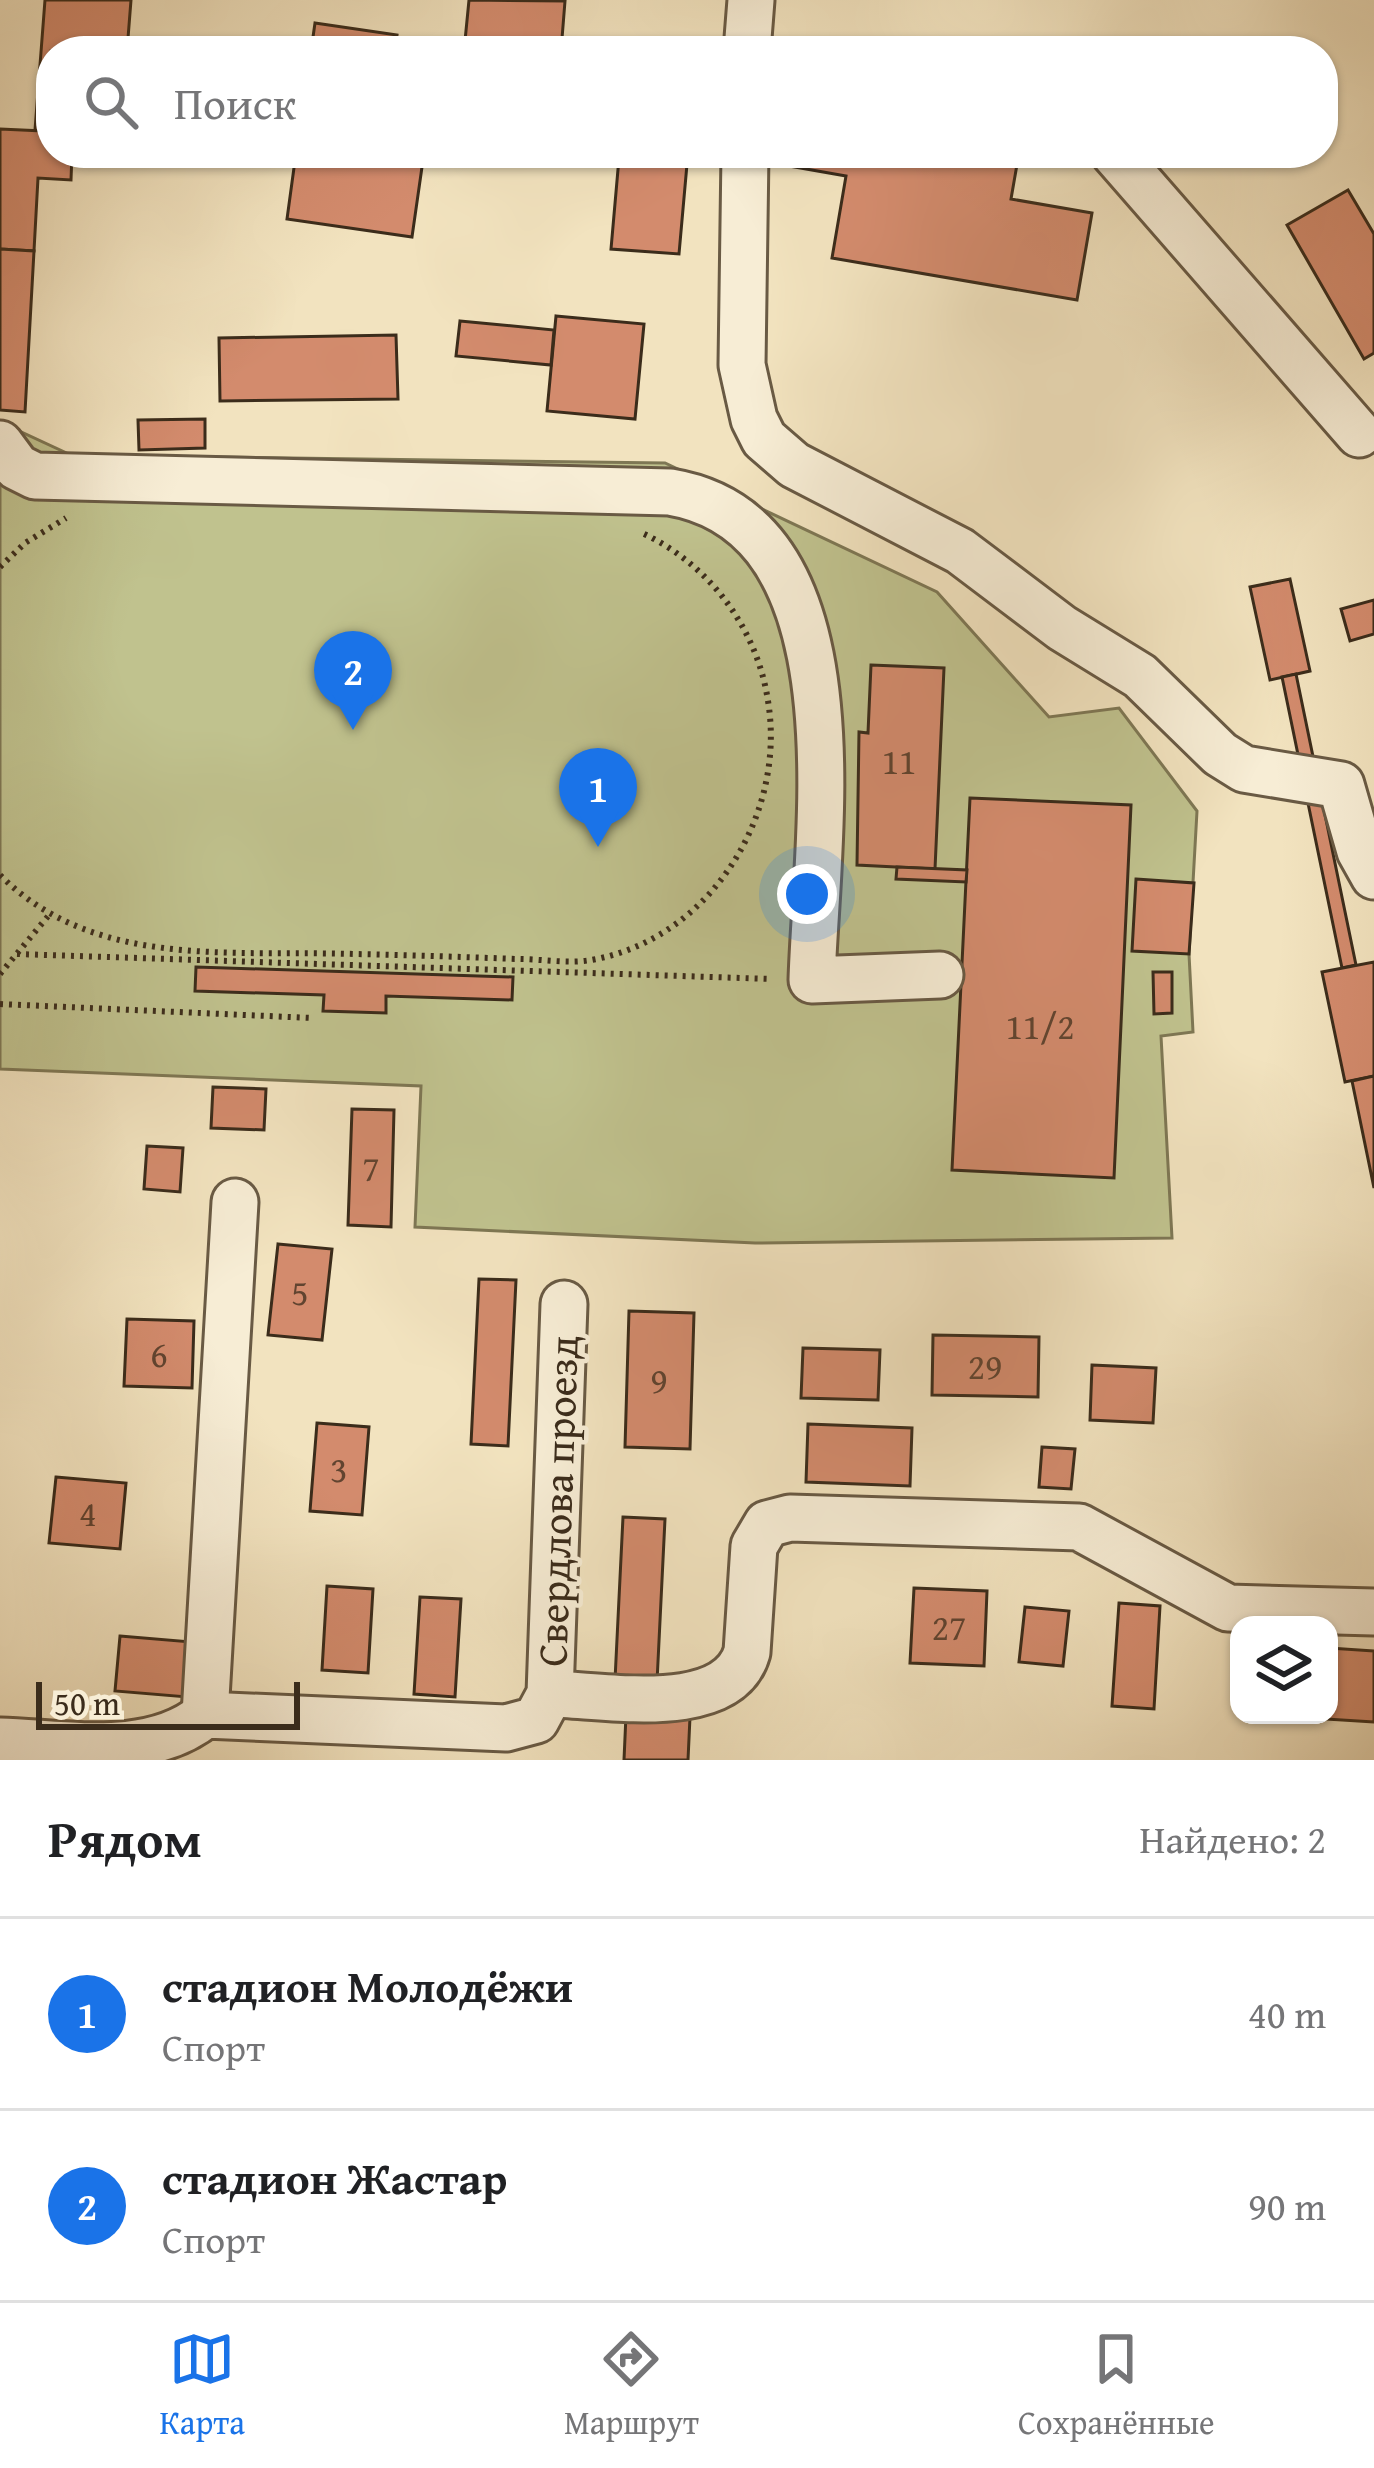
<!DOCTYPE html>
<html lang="ru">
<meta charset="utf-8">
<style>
:root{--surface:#fff;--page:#f2f2f2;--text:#202124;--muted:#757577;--line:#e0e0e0;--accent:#1a73e8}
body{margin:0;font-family:"Gentium Book Plus",serif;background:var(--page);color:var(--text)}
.controls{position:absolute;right:36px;bottom:36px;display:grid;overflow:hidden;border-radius:24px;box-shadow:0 3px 9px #0004}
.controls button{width:108px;height:108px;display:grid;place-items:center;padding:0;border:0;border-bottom:3px solid var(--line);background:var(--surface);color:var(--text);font:60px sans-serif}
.scale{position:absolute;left:36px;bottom:30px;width:264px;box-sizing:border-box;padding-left:12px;border:6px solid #3b2c1b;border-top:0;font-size:33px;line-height:42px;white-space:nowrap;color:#3b2c1b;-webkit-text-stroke:9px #f7edd5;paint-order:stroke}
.you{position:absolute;left:807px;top:894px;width:42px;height:42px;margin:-30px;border:9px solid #fff;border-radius:50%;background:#1a73e8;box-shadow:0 0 0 18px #1a73e833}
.badge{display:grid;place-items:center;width:78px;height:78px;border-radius:50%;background:var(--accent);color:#fff;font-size:39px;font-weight:700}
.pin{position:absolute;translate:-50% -99px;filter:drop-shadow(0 3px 6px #0008)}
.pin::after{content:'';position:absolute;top:63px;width:42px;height:36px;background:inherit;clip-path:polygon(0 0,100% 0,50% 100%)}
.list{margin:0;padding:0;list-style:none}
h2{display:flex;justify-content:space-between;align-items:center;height:156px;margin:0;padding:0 48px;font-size:51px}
h2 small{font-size:39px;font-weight:400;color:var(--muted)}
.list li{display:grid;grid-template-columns:78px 1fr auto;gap:36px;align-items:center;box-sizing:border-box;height:192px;padding:0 48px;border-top:3px solid var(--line)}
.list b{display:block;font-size:45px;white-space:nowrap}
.list p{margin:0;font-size:39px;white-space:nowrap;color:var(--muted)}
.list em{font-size:39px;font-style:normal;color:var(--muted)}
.icon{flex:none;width:66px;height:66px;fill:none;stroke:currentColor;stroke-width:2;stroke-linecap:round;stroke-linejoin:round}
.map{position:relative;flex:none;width:1374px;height:1760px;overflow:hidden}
.search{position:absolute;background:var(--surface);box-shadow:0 3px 9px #0004;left:36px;right:36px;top:36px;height:132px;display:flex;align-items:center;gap:30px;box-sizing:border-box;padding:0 42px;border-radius:48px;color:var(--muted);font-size:45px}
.sheet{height:540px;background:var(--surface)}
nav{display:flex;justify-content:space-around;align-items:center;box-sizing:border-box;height:168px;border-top:3px solid var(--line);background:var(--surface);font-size:33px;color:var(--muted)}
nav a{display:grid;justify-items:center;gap:6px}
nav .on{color:var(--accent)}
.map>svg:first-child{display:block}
.green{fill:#c0c28e;stroke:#7e7754;stroke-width:3}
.building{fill:#d38b6d;stroke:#3b2c1b;stroke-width:3}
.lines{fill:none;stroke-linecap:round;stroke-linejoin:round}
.minor-casing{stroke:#695a44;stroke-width:51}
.path{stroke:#3b2c1b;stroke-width:6;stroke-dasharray:3 6;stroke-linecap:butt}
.minor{stroke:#f7edd5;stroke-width:45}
.labels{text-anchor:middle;stroke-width:9;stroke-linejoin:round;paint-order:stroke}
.number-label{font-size:36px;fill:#614430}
.street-label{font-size:42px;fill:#3b2c1b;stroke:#f7edd5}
</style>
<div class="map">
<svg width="1374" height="1760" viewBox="0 0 1374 1760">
<rect width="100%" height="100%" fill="#f2e3bf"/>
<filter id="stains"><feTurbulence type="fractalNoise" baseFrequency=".00167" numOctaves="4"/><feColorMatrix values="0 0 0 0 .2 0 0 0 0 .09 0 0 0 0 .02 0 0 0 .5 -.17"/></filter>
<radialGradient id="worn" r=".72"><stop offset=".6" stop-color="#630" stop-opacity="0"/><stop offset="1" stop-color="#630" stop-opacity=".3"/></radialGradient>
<path class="green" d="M0 422 71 455 665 463 937 592 1049 717 1119 708 1197 811 1189 954 1193 1032 1161 1036 1172 1238 755 1243 415 1227 421 1086 0 1069Z"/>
<g class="building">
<path d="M45 0H131L127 51H51V131L35 130Z"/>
<path d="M469 0 565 1 561 51H464Z"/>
<path d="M315 23 397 35 395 51H311Z"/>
<path d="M0 129 43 131 51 153H72L71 180 38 178 34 251 0 249Z"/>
<path d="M296 153H424L412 237 287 219Z"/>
<path d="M559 153H688L679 254 611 249 619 158Z"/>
<path d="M791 153H1019L1011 199 1092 213 1077 300 832 258 846 176 789 166Z"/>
<path d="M1348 190 1374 234V353L1364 359 1287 225Z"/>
<path d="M0 249 34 251 25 412 0 410Z"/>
<path d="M556 316 644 324 635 419 547 411Z"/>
<path d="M460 321 554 330 551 365 456 356Z"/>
<path d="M396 335 398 399 220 401 219 338Z"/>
<path d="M205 419V448L139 450 138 420Z"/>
<path d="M1290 579 1310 671 1270 680 1250 587Z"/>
<path d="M1374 600V634L1350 641 1341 609Z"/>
<path d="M871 665 944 668 935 869 857 865 859 732 868 733Z"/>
<path d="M1296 674 1356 965 1342 968 1282 677Z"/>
<path d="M970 798 1131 805 1114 1178 952 1170Z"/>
<path d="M897 867 967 870 966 882 896 879Z"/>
<path d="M1136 879 1194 883 1189 954 1132 951Z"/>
<path d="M1374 962V1076L1345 1082 1322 972Z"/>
<path d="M196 967 513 977 512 1000 386 996V1013L323 1011 324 995 195 991Z"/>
<path d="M1153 972H1172V1013L1154 1014Z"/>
<path d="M1374 1076V1188L1352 1081Z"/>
<path d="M213 1087 266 1089 264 1130 211 1128Z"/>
<path d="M352 1109 394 1110 391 1227 348 1225Z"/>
<path d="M147 1146 183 1148 180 1192 144 1189Z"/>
<path d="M278 1244 332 1249 322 1340 268 1335Z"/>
<path d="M479 1279 516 1280 508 1446 471 1444Z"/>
<path d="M629 1311 694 1313 690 1449 625 1447Z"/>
<path d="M127 1319 194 1321 192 1388 124 1386Z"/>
<path d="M933 1335 1039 1337 1038 1397 932 1395Z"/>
<path d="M803 1348 880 1350 878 1400 801 1398Z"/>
<path d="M1092 1365 1156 1368 1153 1423 1090 1420Z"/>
<path d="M317 1423 369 1427 362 1515 310 1511Z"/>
<path d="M808 1424 912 1428 910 1486 806 1482Z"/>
<path d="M1042 1447 1075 1449 1071 1489 1039 1487Z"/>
<path d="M56 1477 126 1483 120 1549 49 1543Z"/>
<path d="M623 1517 665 1519 657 1682 615 1680Z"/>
<path d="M327 1586 373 1589 368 1673 322 1670Z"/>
<path d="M914 1588 987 1591 984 1666 910 1663Z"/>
<path d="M420 1597 461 1599 455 1697 414 1694Z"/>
<path d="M1119 1603 1160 1606 1154 1709 1112 1706Z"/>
<path d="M1025 1607 1069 1611 1063 1666 1019 1662Z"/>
<path d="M120 1636 192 1642 187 1697 115 1691Z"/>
<path d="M1329 1648 1374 1651V1722L1260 1715H1329Z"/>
<path d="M626 1715 690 1717 688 1760H624Z"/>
</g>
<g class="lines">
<g class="minor-casing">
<g id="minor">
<path d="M747 51 751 0"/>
<path d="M745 153 742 365 754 419 764 439 794 465 960 551 1062 628 1140 676 1220 754 1244 769 1341 785 1360 851 1374 876"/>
<path d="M1114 153 1359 434"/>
<path d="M0 444 17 467 35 476 670 492C867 525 816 838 812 980L940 975"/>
<path d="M550 1694C606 1695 728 1719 747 1652L754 1546 767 1524 790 1518 1079 1527 1228 1608 1374 1612"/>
<path d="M205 1715 235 1202"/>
<path d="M0 1741C68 1743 150 1760 205 1715L506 1728 536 1720 550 1694 564 1304"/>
</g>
</g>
<g class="path">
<path d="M0 567 25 543 66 518"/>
<path d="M0 875C93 969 231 950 354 954 408 955 463 957 518 959 541 959 568 964 591 960 709 940 787 816 768 701 757 628 709 564 642 533"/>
<path d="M17 954 772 979"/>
<path d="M0 974 49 915"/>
<path d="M0 1004 312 1018"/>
</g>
<use href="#minor" class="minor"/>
</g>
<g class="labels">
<g class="number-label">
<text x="899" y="774">11</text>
<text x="1040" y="1039">11/2</text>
<text x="371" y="1181">7</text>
<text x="300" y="1305">5</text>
<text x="159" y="1367">6</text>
<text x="985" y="1379">29</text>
<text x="659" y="1393">9</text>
<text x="339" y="1482">3</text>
<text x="88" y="1526">4</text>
<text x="949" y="1640">27</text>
</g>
<g class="street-label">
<text transform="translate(557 1501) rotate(-88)" y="15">Свердлова проезд</text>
</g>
</g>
<rect width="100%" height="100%" filter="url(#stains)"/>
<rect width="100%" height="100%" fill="url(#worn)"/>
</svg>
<div class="controls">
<button><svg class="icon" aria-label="layers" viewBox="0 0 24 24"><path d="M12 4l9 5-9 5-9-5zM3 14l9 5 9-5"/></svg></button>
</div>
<div class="scale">50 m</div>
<div class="you"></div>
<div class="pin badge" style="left:598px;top:847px">1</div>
<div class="pin badge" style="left:353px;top:730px">2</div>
<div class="search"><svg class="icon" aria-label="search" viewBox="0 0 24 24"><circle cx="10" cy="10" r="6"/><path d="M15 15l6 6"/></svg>Поиск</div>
</div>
<section class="sheet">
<h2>Рядом<small>Найдено: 2</small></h2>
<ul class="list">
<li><span class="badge">1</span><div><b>стадион Молодёжи</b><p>Спорт</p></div><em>40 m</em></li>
<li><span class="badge">2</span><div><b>стадион Жастар</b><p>Спорт</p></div><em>90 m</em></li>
</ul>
</section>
<nav>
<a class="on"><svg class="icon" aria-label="map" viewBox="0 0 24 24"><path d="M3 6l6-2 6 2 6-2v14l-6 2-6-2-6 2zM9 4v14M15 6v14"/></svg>Карта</a>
<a><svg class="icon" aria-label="directions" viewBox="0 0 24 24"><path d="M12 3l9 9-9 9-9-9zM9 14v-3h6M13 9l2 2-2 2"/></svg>Маршрут</a>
<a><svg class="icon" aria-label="saved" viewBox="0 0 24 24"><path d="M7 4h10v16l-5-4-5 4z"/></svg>Сохранённые</a>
</nav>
